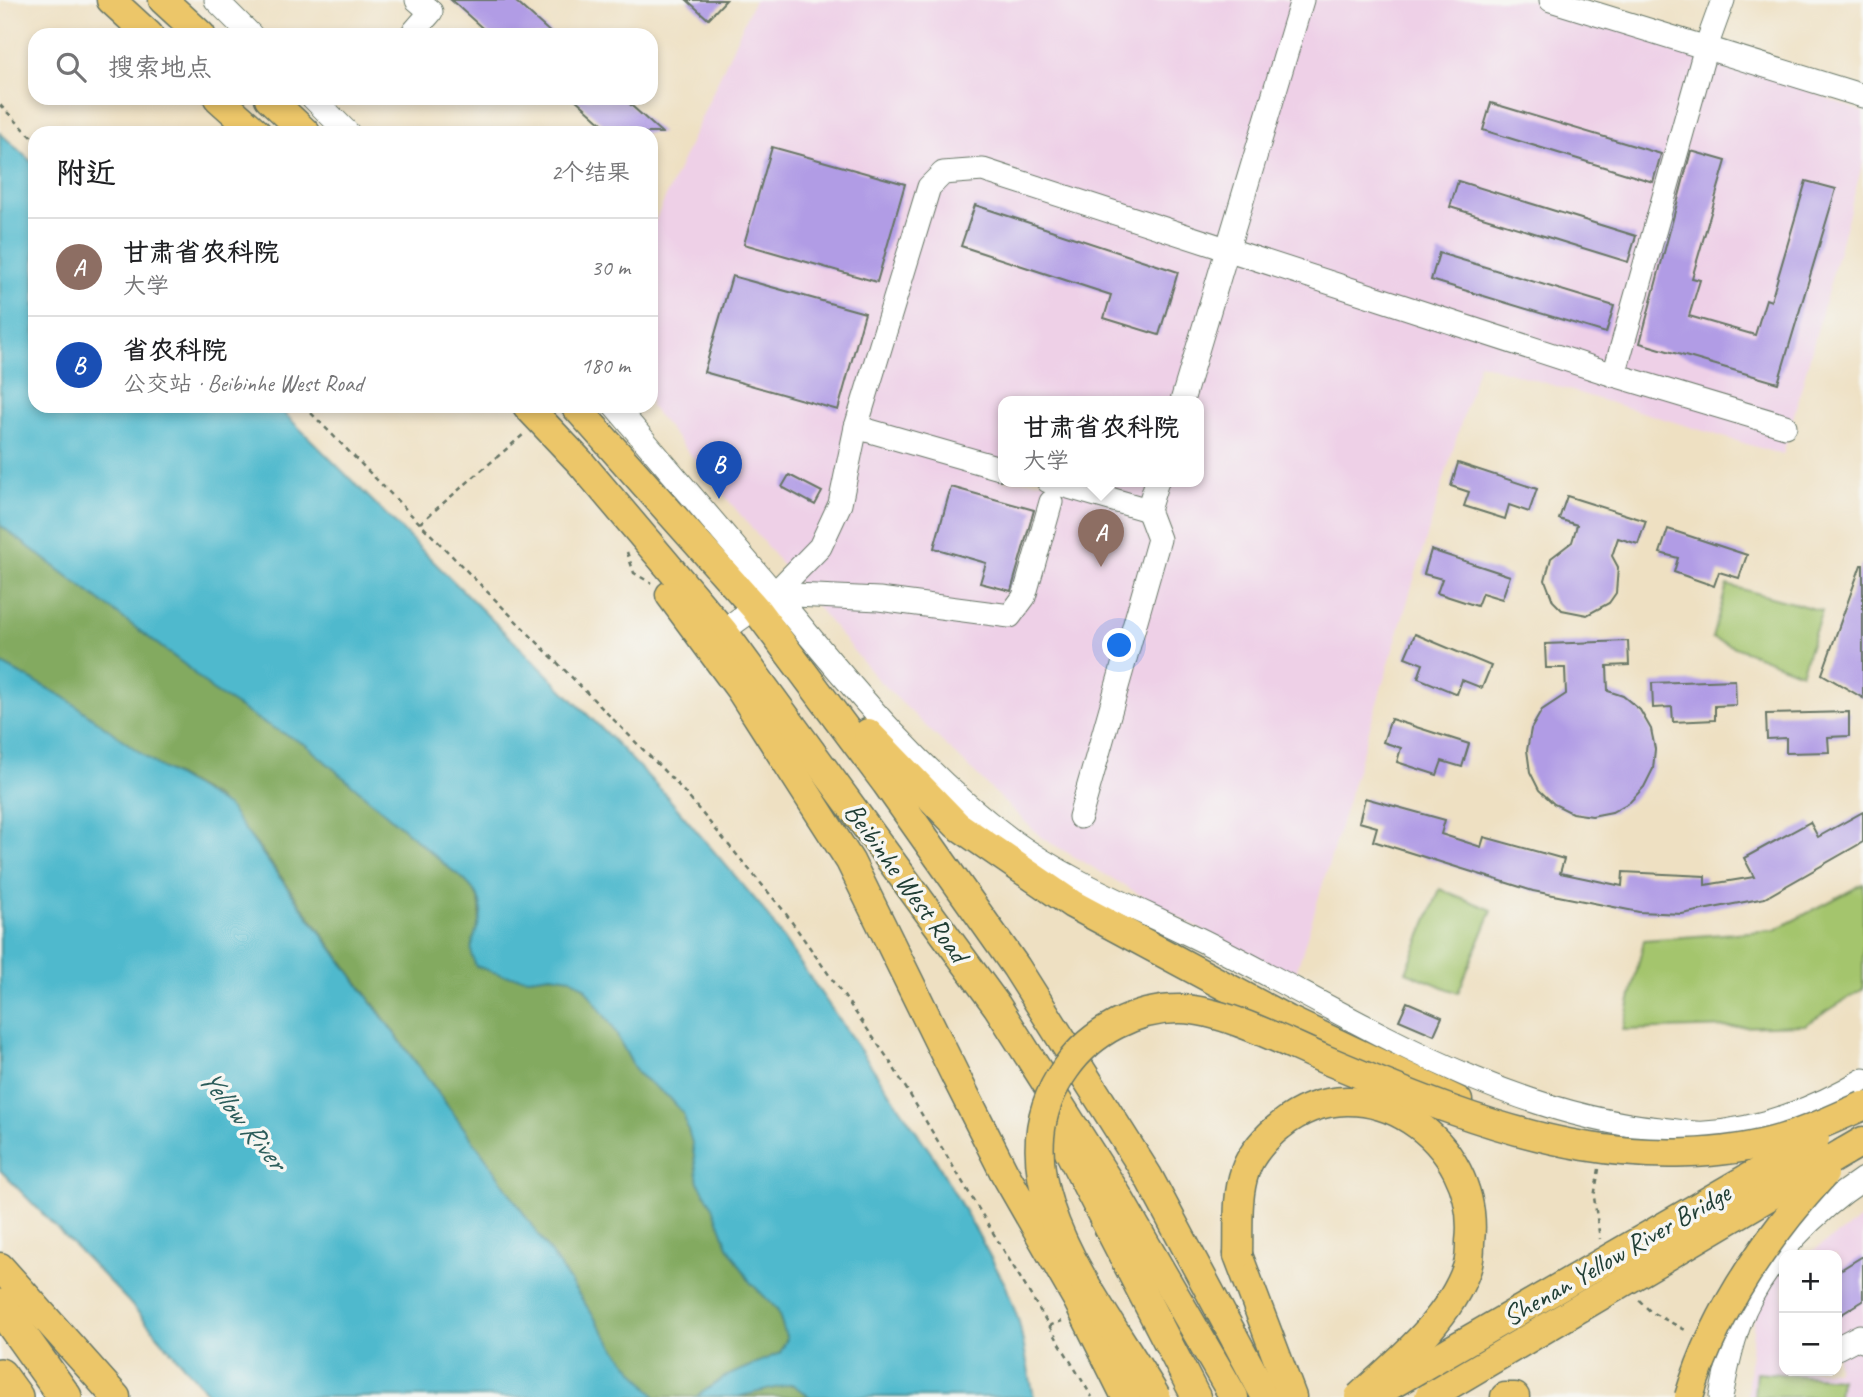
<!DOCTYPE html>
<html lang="zh">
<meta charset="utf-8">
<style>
:root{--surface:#fff;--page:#f6f6f6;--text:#202124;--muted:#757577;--line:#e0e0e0;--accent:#2563eb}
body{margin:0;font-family:Caveat,"LXGW WenKai TC",sans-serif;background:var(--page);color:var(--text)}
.controls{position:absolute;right:21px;bottom:21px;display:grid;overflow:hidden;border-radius:14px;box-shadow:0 4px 10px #0003}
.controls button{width:63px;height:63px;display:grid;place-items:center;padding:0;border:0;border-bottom:2px solid var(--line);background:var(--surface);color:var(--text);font:35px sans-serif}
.you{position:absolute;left:1120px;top:646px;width:24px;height:24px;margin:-18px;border:5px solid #fff;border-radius:50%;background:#1a73e8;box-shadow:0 0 0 10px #1a73e833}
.badge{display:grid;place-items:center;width:46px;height:46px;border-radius:50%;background:var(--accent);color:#fff;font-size:23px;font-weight:700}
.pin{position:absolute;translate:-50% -58px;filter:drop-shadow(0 2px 4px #0008)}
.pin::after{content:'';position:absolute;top:37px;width:24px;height:21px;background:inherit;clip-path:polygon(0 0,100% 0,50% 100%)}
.popup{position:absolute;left:998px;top:396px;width:206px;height:91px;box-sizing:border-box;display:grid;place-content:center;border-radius:14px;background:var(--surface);filter:drop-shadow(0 2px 5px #0005);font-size:23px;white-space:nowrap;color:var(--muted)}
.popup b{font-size:26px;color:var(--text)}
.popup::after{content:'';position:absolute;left:50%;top:100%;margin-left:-14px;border:14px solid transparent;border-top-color:var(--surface)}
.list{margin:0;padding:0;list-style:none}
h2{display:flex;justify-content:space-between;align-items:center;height:91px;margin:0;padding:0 28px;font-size:30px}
h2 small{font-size:23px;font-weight:400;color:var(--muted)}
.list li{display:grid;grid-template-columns:46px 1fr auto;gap:21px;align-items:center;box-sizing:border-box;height:98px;padding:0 28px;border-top:2px solid var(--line)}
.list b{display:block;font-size:26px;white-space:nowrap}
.list p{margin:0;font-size:23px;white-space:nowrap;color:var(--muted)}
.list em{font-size:23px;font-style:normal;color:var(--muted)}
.icon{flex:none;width:38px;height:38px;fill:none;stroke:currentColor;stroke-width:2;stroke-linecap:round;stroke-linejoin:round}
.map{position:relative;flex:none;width:1863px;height:1397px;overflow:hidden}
.search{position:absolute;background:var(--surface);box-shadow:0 4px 10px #0003;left:28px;top:28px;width:630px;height:77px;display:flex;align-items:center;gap:18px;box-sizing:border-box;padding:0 24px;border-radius:21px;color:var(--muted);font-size:26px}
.panel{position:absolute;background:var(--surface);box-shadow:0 4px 10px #0003;left:28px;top:126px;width:630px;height:287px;border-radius:21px}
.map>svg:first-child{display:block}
.built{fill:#eed0e7;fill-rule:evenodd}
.green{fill:#a4c56d;stroke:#628150;stroke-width:2}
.forest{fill:#83aa60;stroke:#51744a;stroke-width:2}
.water{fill:#50b9cd;stroke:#387b80;stroke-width:2}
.building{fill:#b19ce5}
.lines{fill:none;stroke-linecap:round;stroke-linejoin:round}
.minor-casing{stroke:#677666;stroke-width:25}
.major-casing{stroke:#677666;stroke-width:31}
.highway-casing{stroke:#677666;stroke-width:36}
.path{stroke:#677666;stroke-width:2.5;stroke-dasharray:5 5;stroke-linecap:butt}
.minor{stroke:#fff;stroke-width:23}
.major{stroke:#ecc669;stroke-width:28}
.highway{stroke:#ecc669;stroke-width:33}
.major-bridge-casing{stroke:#677666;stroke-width:31;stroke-linecap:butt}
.major-bridge{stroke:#ecc669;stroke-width:28}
.labels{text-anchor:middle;stroke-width:7;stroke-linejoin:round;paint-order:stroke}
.street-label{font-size:28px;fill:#1f3d34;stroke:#f6f6f2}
.water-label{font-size:30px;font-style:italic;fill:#2b5c5a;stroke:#f6f6f2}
</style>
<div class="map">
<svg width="1863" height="1397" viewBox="0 0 1863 1397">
<rect width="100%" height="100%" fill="#f6f6f2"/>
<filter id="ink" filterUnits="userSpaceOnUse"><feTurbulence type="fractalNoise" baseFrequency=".0143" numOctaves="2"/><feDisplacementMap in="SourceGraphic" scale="14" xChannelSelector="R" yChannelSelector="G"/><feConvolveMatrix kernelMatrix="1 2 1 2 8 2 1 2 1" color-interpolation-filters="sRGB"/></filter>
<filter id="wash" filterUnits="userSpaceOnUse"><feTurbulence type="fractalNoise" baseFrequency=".00686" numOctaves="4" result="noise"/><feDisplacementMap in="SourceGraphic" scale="28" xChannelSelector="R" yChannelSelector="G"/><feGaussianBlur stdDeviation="1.57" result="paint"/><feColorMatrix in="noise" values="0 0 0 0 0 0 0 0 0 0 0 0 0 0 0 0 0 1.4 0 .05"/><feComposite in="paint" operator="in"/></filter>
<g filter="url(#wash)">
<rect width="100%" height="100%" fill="#eee0c2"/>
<g class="built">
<path d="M754 0H1573L1863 112V162L1783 455 1479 363 1293 983 1042 838 877 679 650 406 651 230ZM1003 401H1199V481H1003Z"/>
<path d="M1863 1218V1397H1747L1757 1286 1784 1269V1371H1837V1255H1806Z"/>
</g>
<g class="green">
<path d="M1727 585 1822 611 1801 673 1712 638Z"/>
<path d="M1863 884V989L1805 1025 1623 1030 1644 940 1775 930Z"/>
<path d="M1440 889 1492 910 1458 993 1406 972Z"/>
<path d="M1756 1372 1840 1379 1838 1397H1754Z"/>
</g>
<g class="forest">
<path d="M0 525 185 665 212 690 262 722 306 745 449 868C484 893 486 906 472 945L529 978 551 975 571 978 584 987 612 1026 637 1073 670 1098 683 1113 692 1143 698 1182 713 1207 728 1246 750 1282 777 1309 787 1339 780 1353 725 1377 696 1397H656L648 1390 615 1348 488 1161 263 852 217 798 157 765 64 697 0 663Z"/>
<path d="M781 1384 799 1386 810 1397H737Z"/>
</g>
<g class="water">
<path d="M0 133 35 165V406H277L606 733 664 793 760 905 934 1157 979 1236 1006 1286 1019 1322 1034 1397H810L792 1384 737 1397H696L725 1377 780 1353 787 1339 777 1309 750 1282 728 1246 713 1207 698 1182 692 1143 683 1113 670 1098 637 1073 612 1026 584 987 571 978 551 975 529 978 502 975 476 966C456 930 515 914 449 868L306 745 262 722 212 690 185 665 0 525Z"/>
<path d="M0 663 64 697 157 765 228 807 488 1161 615 1348 656 1397H211L128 1301 0 1170Z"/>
</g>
<g id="blocks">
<g class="building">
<path d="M451 0H514L553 35H490Z"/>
<path d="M687 0H726L708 19Z"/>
<path d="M574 98H623L662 133H613Z"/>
<path d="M1491 103 1661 154 1653 182 1483 130Z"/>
<path d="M772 147 905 184 877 282 744 244Z"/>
<path d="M1691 151 1726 161 1692 278 1700 280 1689 316 1755 335 1766 299 1771 301 1806 181 1836 189 1778 383 1640 343Z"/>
<path d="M1458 181 1636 236 1628 262 1450 207Z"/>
<path d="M975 205 1178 272 1159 335 1104 318 1111 295 961 246Z"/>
<path d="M1439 253 1614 306 1606 333 1431 280Z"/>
<path d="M732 276 865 313 838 410 704 372Z"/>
<path d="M1458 463 1537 489 1529 512 1509 505 1505 519 1464 506 1469 492 1451 486Z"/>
<path d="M789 475 822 492 815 505 782 487Z"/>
<path d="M951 487 1034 510 1011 591 980 583 986 563 934 548Z"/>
<path d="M1567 496 1646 521 1638 544 1618 538 1612 556 1618 567 1616 593 1609 603 1587 615 1562 610 1553 601 1545 580 1551 558 1572 542 1577 525 1559 519Z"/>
<path d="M1668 529 1747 555 1739 578 1719 572 1714 586 1674 572 1678 558 1660 553Z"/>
<path d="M1431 550 1510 576 1502 599 1482 593 1477 606 1437 593 1442 579 1424 574Z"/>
<path d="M1861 565H1863V698L1822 674Z"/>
<path d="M1415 634 1491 666 1482 688 1462 680 1457 694 1418 678 1423 664 1405 657Z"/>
<path d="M1628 641 1629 665 1607 666 1608 691 1623 696 1640 710 1651 729 1655 749 1653 769 1644 787 1630 802 1612 812 1592 816 1572 813 1554 804 1539 790 1530 772 1527 750 1531 729 1542 710 1566 694 1565 668H1546L1545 644Z"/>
<path d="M1735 680 1736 705 1715 706V720L1673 722 1672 707 1653 708 1652 683Z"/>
<path d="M1849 712V736L1828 737 1829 752 1786 753V738L1767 739 1766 714Z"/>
<path d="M1391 719 1469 744 1462 767 1442 761 1437 775 1397 762 1401 748 1383 742Z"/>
<path d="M1365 798 1445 820 1441 834 1481 847 1484 837 1564 859 1560 873 1622 886 1623 872 1705 876V885L1754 877 1744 858 1810 822 1818 837 1863 812V842L1765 898 1682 914 1639 912 1533 891 1373 841 1377 827 1359 822Z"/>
<path d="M1407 1002 1442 1017 1434 1035 1399 1020Z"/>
<path d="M1863 1256V1301L1837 1317V1272Z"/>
</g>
</g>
</g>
<g filter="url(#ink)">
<use href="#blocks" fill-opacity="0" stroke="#677666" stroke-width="2"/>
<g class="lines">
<g class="minor-casing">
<g id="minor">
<path d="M216 0 251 35"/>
<path d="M1551 0 1863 96"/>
<path d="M411 35 431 12 417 0"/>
<path d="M313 98 348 133"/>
<path d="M1614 375 1706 47 1723 0"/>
<path d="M1182 401 1302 0"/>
<path d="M615 406C668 468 721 530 773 592 846 680 917 770 1010 839 1070 883 1139 909 1205 942 1349 1014 1496 1113 1660 1129 1674 1130 1691 1134 1705 1133 1759 1130 1817 1108 1863 1080"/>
<path d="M856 427 1003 469"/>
<path d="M1048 481 1148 510 1157 481"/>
<path d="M774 594 879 599 1010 616 1024 597 1051 502"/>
<path d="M723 631 774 594 820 547 840 504 856 427 929 187 943 173 983 170 1614 375 1785 426"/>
<path d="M1080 817 1159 539 1148 510"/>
<path d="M1837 1348 1860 1336 1863 1341"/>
<path d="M1721 1397C1727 1367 1733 1337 1745 1309 1769 1258 1816 1210 1863 1179"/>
</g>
</g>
<g class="major-casing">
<g id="major">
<path d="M111 0 149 35"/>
<path d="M163 0 201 35"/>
<path d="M218 98 257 133"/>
<path d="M269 98 306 133"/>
<path d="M527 406 580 462 723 631 997 1006 1116 1193 1234 1397"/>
<path d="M575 406 755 608 886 783 1016 967 1148 1176 1266 1397"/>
<path d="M670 595 739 688 850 861 956 1077"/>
<path d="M868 733 957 825 1072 904 1288 1020 1458 1101"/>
<path d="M1057 1128 1196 1397"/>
<path d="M1844 1152 1863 1141"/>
<path d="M1238 1255 1292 1397"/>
<path d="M0 1267 116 1397"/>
<path d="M1505 1397H1515"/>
</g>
</g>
<g class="highway-casing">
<g id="highway">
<path d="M0 1306 65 1397"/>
<path d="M0 1375 16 1397"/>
</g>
</g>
<g class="path">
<path d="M0 105 35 140"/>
<path d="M304 406 680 787 784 911 889 1060 1092 1397"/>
<path d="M420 523 524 434"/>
<path d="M627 552 634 573 651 583"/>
<path d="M1599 1169 1594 1197 1600 1239"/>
<path d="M1639 1300 1651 1312 1689 1332"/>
<path d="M1049 1326 1062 1321"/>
</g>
<use href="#minor" class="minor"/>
<use href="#major" class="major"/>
<use href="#highway" class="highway"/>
<g class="major-bridge-casing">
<g id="major-bridge">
<path d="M956 1077 1004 1172 1077 1299 1126 1397"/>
<path d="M1238 1255C1239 1228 1236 1197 1245 1171 1250 1155 1267 1136 1280 1126 1364 1058 1482 1140 1470 1242 1470 1250 1470 1260 1467 1268 1449 1320 1398 1361 1359 1397"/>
<path d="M1384 1389 1815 1139"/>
<path d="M1156 1397C1102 1303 988 1176 1066 1068 1091 1032 1136 1008 1181 1009 1224 1010 1284 1042 1324 1059 1407 1094 1495 1131 1584 1146 1648 1157 1721 1157 1784 1138 1811 1130 1837 1117 1863 1106"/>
<path d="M1429 1397 1844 1152"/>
<path d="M1689 1397C1714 1313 1766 1238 1824 1174"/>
</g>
</g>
<use href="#major-bridge" class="major-bridge"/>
</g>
</g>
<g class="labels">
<g class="street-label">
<text transform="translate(907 882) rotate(54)" y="10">Beibinhe West Road</text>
<text transform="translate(1616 1254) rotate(-30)" y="10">Shenan Yellow River Bridge</text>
</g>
<g class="water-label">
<text transform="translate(243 1119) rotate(51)" y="10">Yellow River</text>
</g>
</g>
</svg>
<div class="controls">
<button>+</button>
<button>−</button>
</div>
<div class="you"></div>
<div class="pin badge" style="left:1101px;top:567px;background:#8d6e63">A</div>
<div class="popup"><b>甘肃省农科院</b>大学</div>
<div class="pin badge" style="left:719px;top:499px;background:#1a4fb4">B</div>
<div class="search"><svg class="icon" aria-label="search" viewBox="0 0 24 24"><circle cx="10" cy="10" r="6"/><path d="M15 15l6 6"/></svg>搜索地点</div>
<section class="panel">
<h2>附近<small>2个结果</small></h2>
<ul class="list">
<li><span class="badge" style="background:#8d6e63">A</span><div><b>甘肃省农科院</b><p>大学</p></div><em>30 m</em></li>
<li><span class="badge" style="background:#1a4fb4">B</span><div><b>省农科院</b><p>公交站 · Beibinhe West Road</p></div><em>180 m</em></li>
</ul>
</section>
</div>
